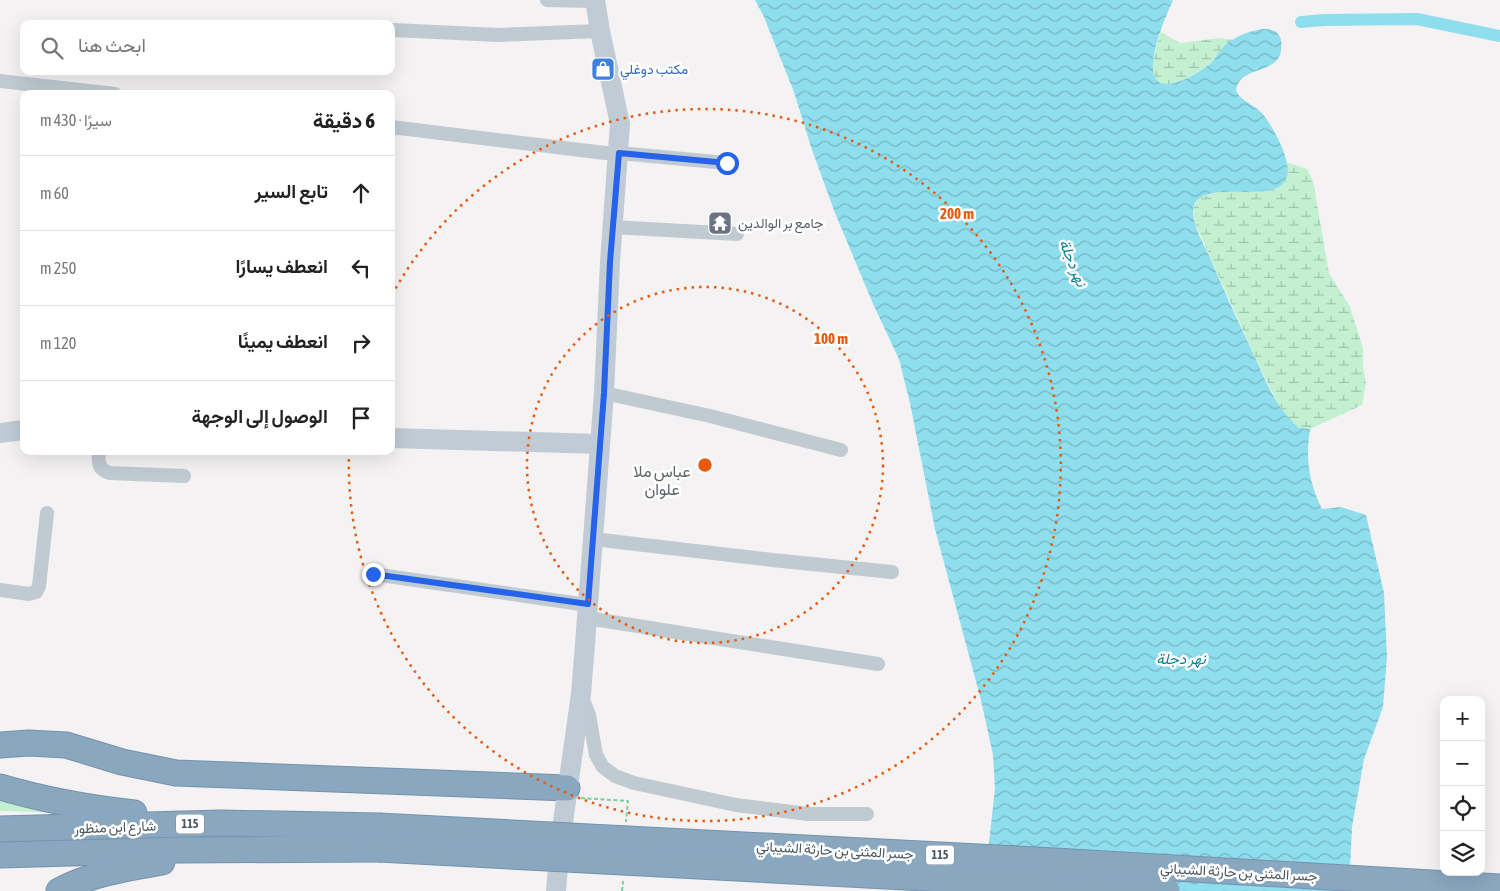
<!DOCTYPE html>
<html lang="ar">
<meta charset="utf-8">
<style>
:root{--surface:#fff;--page:#f2f2f2;--text:#222;--muted:#767676;--line:#e0e0e0}
body{margin:0;font-family:"Asap Condensed",Vazirmatn,sans-serif;background:var(--page);color:var(--text);direction:rtl}
.controls{position:absolute;right:15px;bottom:15px;display:grid;overflow:hidden;border-radius:10px;box-shadow:0 5px 20px #0002}
.controls button{width:45px;height:45px;display:grid;place-items:center;padding:0;border:0;border-bottom:1px solid var(--line);background:var(--surface);color:var(--text);font:25px sans-serif}
.stop{position:absolute;width:15px;height:15px;margin:-11px;border:4px solid #2563eb;border-radius:50%;background:#fff}
.stop.end{background:#2563eb;border-color:#fff;box-shadow:0 1px 5px #0008}
.list{margin:0;padding:0;list-style:none}
h2{display:flex;justify-content:space-between;align-items:center;height:65px;margin:0;padding:0 20px;font-size:21px}
h2 small{font-size:16px;font-weight:400;color:var(--muted)}
.list li{display:grid;grid-template-columns:32px 1fr auto;gap:15px;align-items:center;box-sizing:border-box;height:75px;padding:0 20px;border-top:1px solid var(--line)}
.list b{display:block;font-size:19px;white-space:nowrap}
.list em{font-size:16px;font-style:normal;color:var(--muted)}
.icon{flex:none;width:28px;height:28px;fill:none;stroke:currentColor;stroke-width:2;stroke-linecap:round;stroke-linejoin:round}
.map{position:relative;flex:none;width:1500px;height:891px;overflow:hidden;direction:ltr}
.search{position:absolute;background:var(--surface);box-shadow:0 5px 20px #0002;left:20px;top:20px;width:375px;height:55px;display:flex;align-items:center;gap:12px;box-sizing:border-box;padding:0 18px;border-radius:10px;color:var(--muted);font-size:19px}
.panel{position:absolute;background:var(--surface);box-shadow:0 5px 20px #0002;left:20px;top:90px;width:375px;height:365px;border-radius:10px;direction:rtl}
.map>svg:first-child{display:block}
.grass{fill:#c2f0d1}
.wetland{fill:url(#wetland-marsh)}
.water{fill:url(#water-waves)}
.lines{fill:none;stroke-linecap:round;stroke-linejoin:round}
.canal{stroke:#8fdeed;stroke-width:12}
.highway-casing{stroke:#7592ac;stroke-width:27}
.path{stroke:#79cfa0;stroke-width:2;stroke-dasharray:4 2.5;stroke-linecap:butt}
.street{stroke:#c0cad1;stroke-width:14}
.secondary{stroke:#c0cbd5;stroke-width:20}
.highway{stroke:#8aa7c0;stroke-width:25}
.highway-bridge-casing{stroke:#7592ac;stroke-width:27;stroke-linecap:butt}
.highway-bridge{stroke:#8aa7c0;stroke-width:25}
.route{stroke:#2563eb;stroke-width:6}
.ring{fill:none;stroke:#e8590c;stroke-width:2.5;stroke-dasharray:2.5 5}
.labels{text-anchor:middle;stroke-width:5;stroke-linejoin:round;paint-order:stroke}
.shield{fill:#fff;stroke:#808990;stroke-width:1}
.shield-label{font-size:12px;font-weight:bold;fill:#495660}
.shop-label{font-size:14px;fill:#366cbe;stroke:#fff;text-anchor:start}
.worship-label{font-size:14px;fill:#5b616d;stroke:#fff;text-anchor:start}
.street-label{font-size:14px;fill:#495660;stroke:#fff}
.water-label{font-size:15px;font-style:italic;fill:#0d8298;stroke:#fff}
.quarter-label{font-size:16px;fill:#5e6367;stroke:#fff}
.centre{fill:#e8590c;stroke:#fff;stroke-width:2.5}
.ring-label{font-size:15px;text-anchor:middle;font-weight:bold;fill:#e8590c;stroke:#fff;stroke-width:5;stroke-linejoin:round;paint-order:stroke}
</style>
<div class="map">
<svg width="1500" height="891" viewBox="0 0 1500 891">
<defs>
<pattern id="wetland-marsh" width="20" height="14" patternUnits="userSpaceOnUse" patternTransform="scale(1.25)"><rect width="20" height="14" fill="#c2f0d1"/><path d="M1 5h8M5 5V1M11 12h8M15 12V8" fill="none" stroke="#a0c5ad"/></pattern>
<pattern id="water-waves" width="16" height="10" patternUnits="userSpaceOnUse" patternTransform="scale(1.25)"><rect width="16" height="10" fill="#8fdeed"/><path d="M0 5q4-4 8 0t8 0" fill="none" stroke="#77b7c3"/></pattern>
</defs>
<rect width="100%" height="100%" fill="#f4f2f2"/>
<path class="grass" d="M0 795 77 813 0 811Z"/>
<g class="wetland">
<path d="M1161 32 1180 43 1220 38 1234 40C1223 46 1219 56 1209 64 1197 73 1155 101 1153 70 1152 58 1157 44 1161 32Z"/>
<path d="M1286 162 1307 169 1313 181 1329 273 1350 307 1363 348V367L1366 383 1362 405 1310 429C1307 448 1307 464 1310 483L1281 409 1259 366 1195 223 1193 209 1199 198 1220 191H1239L1287 172Z"/>
</g>
<path class="water" d="M755 0H1173C1166 16 1131 94 1174 83 1186 80 1201 71 1211 63 1216 58 1220 50 1225 45 1235 36 1276 17 1281 40 1282 44 1281 48 1281 51 1276 76 1239 65 1236 91 1241 101 1254 105 1262 113 1272 125 1294 163 1286 179 1274 203 1221 183 1200 198 1196 200 1193 206 1193 211 1193 227 1205 246 1211 260 1224 291 1238 321 1252 351 1261 370 1269 391 1281 408 1286 416 1293 422 1299 428L1310 429C1305 458 1309 483 1322 509L1341 507 1366 515 1384 593 1387 657 1383 707 1364 759 1352 827 1349 891H994L989 843 995 788 993 755 981 700 935 529 910 403 899 359 874 306 835 213 811 147 794 92 764 17Z"/>
<g class="lines">
<path class="canal" d="M1301 22 1324 20 1417 19 1500 36"/>
<g class="highway-casing">
<g id="highway">
<path d="M0 745 29 743 66 745 122 762 176 773 567 788"/>
<path d="M0 787C44 800 88 808 134 813"/>
<path d="M0 829 221 823 379 826"/>
<path d="M0 855 179 850 379 849"/>
<path d="M59 891C89 874 128 868 162 862"/>
</g>
</g>
<g class="path">
<path d="M581 798 628 801 626 822"/>
<path d="M622 891 623 881"/>
</g>
<g class="street">
<path d="M547 0 595 1"/>
<path d="M393 30 498 35 600 31"/>
<path d="M0 81 115 94"/>
<path d="M391 127 605 153H619L727 163"/>
<path d="M612 227 737 234"/>
<path d="M604 393 710 416 841 450"/>
<path d="M99 451C98 462 98 470 110 473L184 476"/>
<path d="M593 539 772 560 892 572"/>
<path d="M373 574 588 605"/>
<path d="M0 590 29 594 36 592 39 586 47 513"/>
<path d="M587 618 878 664"/>
<path d="M582 697 589 715 596 755 603 767 615 776 634 783 736 805 808 814H867"/>
</g>
<g class="secondary">
<path d="M0 433 24 430"/>
<path d="M391 438 600 444"/>
<path d="M562 829 581 694 585 644 604 393 610 262 620 124 600 31 595 0"/>
<path d="M556 891 558 867"/>
</g>
<use href="#highway" class="highway"/>
<g class="highway-bridge-casing">
<g id="highway-bridge">
<path d="M379 826 1055 861 1500 887"/>
<path d="M379 849 1167 891"/>
</g>
</g>
<use href="#highway-bridge" class="highway-bridge"/>
</g>
<g class="lines">
<path class="route" d="M373 574 588 604 604 393 610 262 619 153 727 163"/>
</g>
<g class="ring">
<circle cx="705" cy="465" r="178"/>
<path d="M392 295A356 356 0 1 1 349 453"/>
</g>
<defs>
<g id="shop-square" transform="scale(1.25)"><rect x="-9" y="-9" width="18" height="18" rx="4" fill="#3f7fe0" stroke="#fff"/><path d="M-5-2.5h2.3a2.7 3.5 0 0 1 5.4 0H5L5.5 6h-11ZM-1.5-2.5h3a1.5 2.3 0 0 0-3 0Z" fill="#fff"/></g>
<g id="temple-square" transform="scale(1.25)"><rect x="-9" y="-9" width="18" height="18" rx="4" fill="#6b7280" stroke="#fff"/><path d="M0-6L5-2H3V0L6.5 2.5H4V6H1.5V3h-3V6H-4V2.5H-6.5L-3 0V-2H-5Z" fill="#fff"/></g>
</defs>
<g fill-rule="evenodd">
<use href="#shop-square" x="603" y="69"/>
<use href="#temple-square" x="720" y="223"/>
</g>
<g class="labels">
<g class="shield">
<rect x="176" y="814.5" width="28" height="19" rx="4"/>
<rect x="926" y="845.5" width="28" height="19" rx="4"/>
</g>
<g class="shield-label">
<text x="190" y="828">115</text>
<text x="940" y="859">115</text>
</g>
<g class="shop-label">
<text x="620" y="74">مكتب دوغلي</text>
</g>
<g class="worship-label">
<text x="738" y="228">جامع بر الوالدين</text>
</g>
<g class="street-label">
<text transform="translate(115 827) rotate(-2)" y="5">شارع ابن منظور</text>
<text transform="translate(835 850) rotate(3)" y="5">جسر المثنى بن حارثة الشيباني</text>
<text transform="translate(1239 872) rotate(3)" y="5">جسر المثنى بن حارثة الشيباني</text>
</g>
<g class="water-label">
<text transform="translate(1073 263) rotate(68)" y="5">نهر دجلة</text>
<text x="1181" y="664">نهر دجلة</text>
</g>
<g class="quarter-label">
<text x="662" y="477">عباس ملا<tspan x="662" dy="18">علوان</tspan></text>
</g>
</g>
<circle cx="705" cy="465" r="8" class="centre"/>
<g class="ring-label">
<text x="957" y="219">200 m</text>
<text x="831" y="344">100 m</text>
</g>
</svg>
<div class="controls">
<button>+</button>
<button>−</button>
<button><svg class="icon" aria-label="locate" viewBox="0 0 24 24"><circle cx="12" cy="12" r="6"/><path d="M12 2v4M12 18v4M2 12h4M18 12h4"/></svg></button>
<button><svg class="icon" aria-label="layers" viewBox="0 0 24 24"><path d="M12 4l9 5-9 5-9-5zM3 14l9 5 9-5"/></svg></button>
</div>
<div class="stop" style="left:727px;top:163px"></div>
<div class="stop end" style="left:373px;top:574px"></div>
<div class="search"><svg class="icon" aria-label="search" viewBox="0 0 24 24"><circle cx="10" cy="10" r="6"/><path d="M15 15l6 6"/></svg>ابحث هنا</div>
<section class="panel">
<h2>6 دقيقة<small>سيرًا · 430 m</small></h2>
<ul class="list">
<li><svg class="icon" aria-label="ahead" viewBox="0 0 24 24"><path d="M12 20V5M6 11l6-6 6 6"/></svg><div><b>تابع السير</b></div><em>60 m</em></li>
<li><svg class="icon" aria-label="left" viewBox="0 0 24 24"><path d="M17 20v-9H6M10 6l-5 5 5 5"/></svg><div><b>انعطف يسارًا</b></div><em>250 m</em></li>
<li><svg class="icon" aria-label="right" viewBox="0 0 24 24"><path d="M7 20v-9h11M14 6l5 5-5 5"/></svg><div><b>انعطف يمينًا</b></div><em>120 m</em></li>
<li><svg class="icon" aria-label="arrive" viewBox="0 0 24 24"><path d="M6 21V4h12l-3 4 3 4H6"/></svg><div><b>الوصول إلى الوجهة</b></div></li>
</ul>
</section>
</div>
